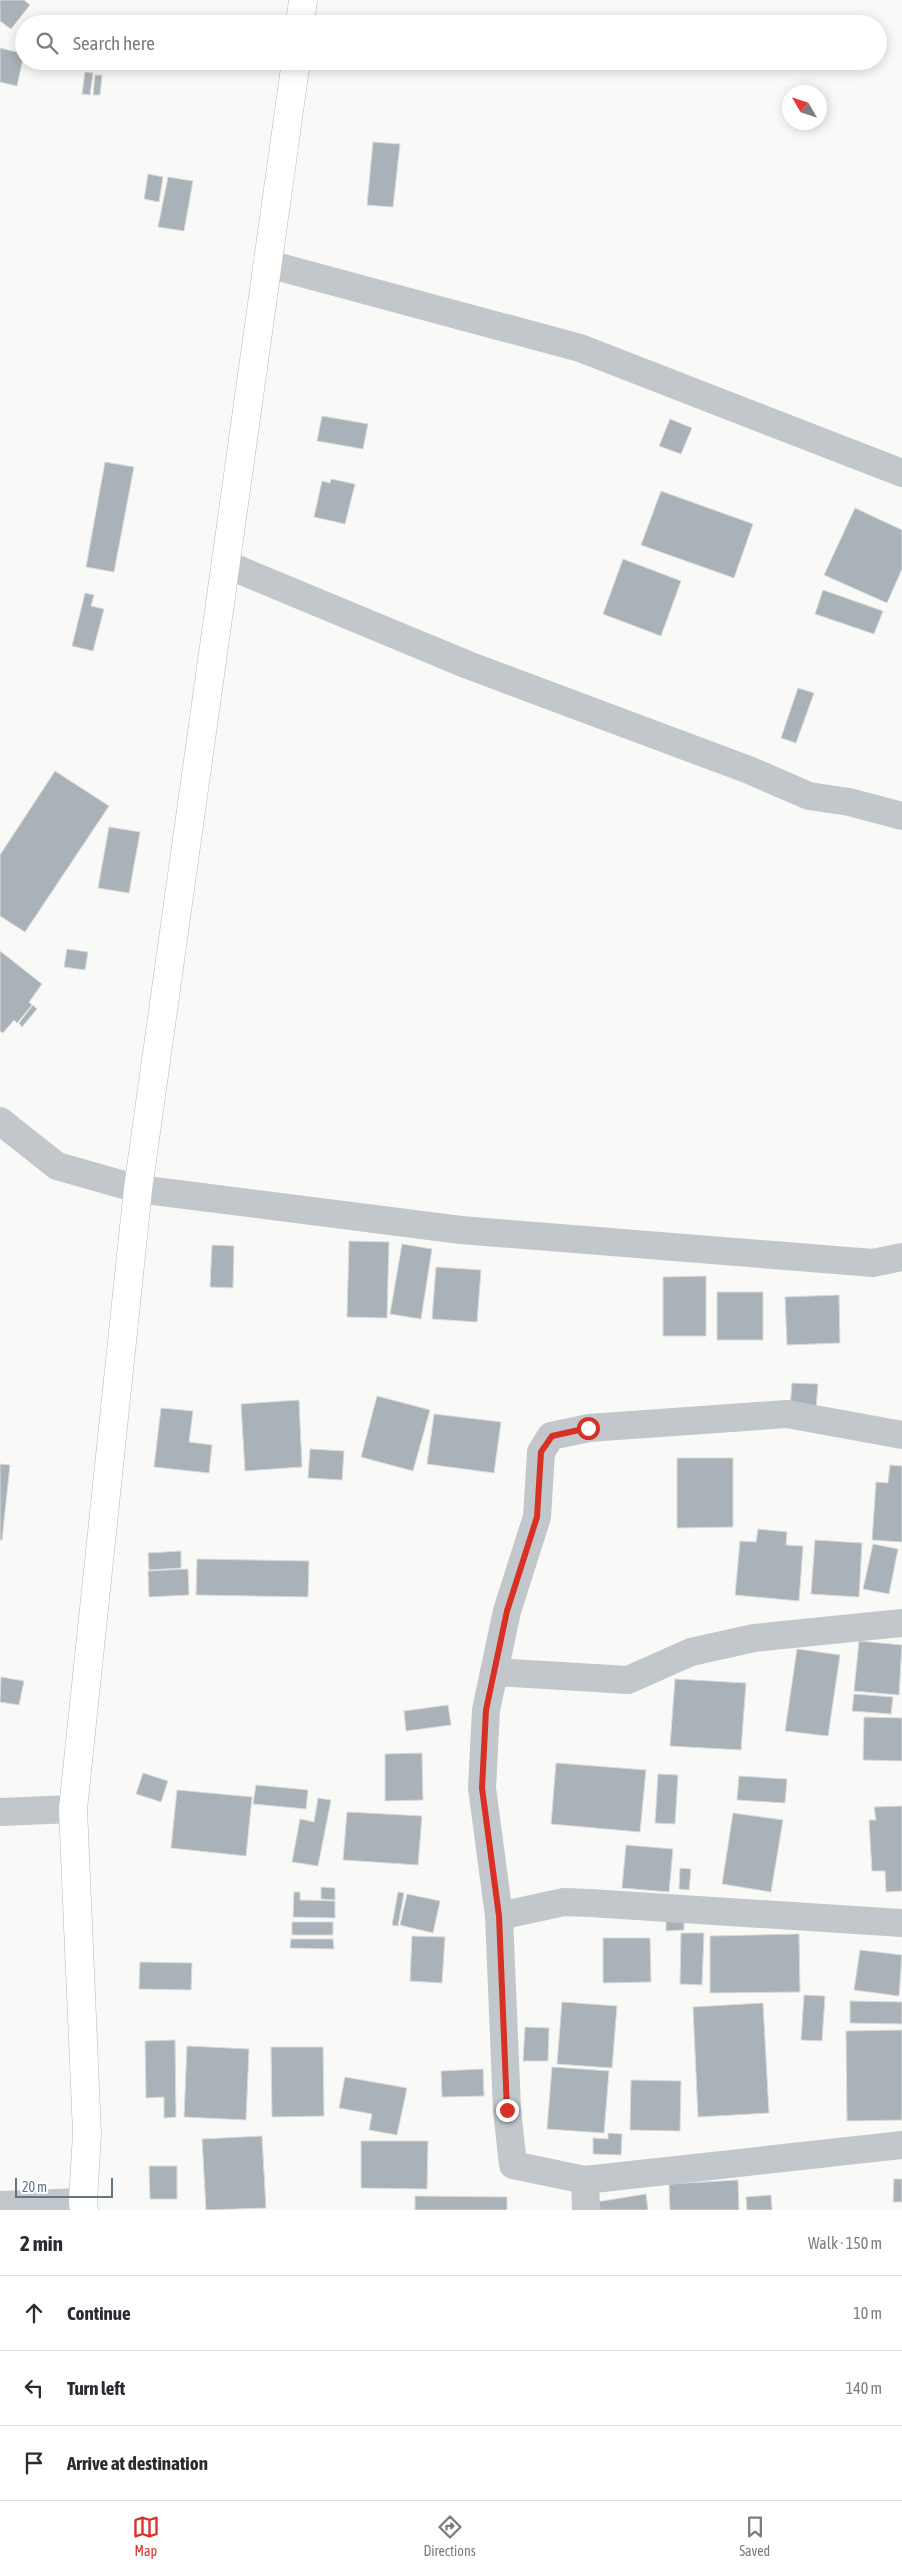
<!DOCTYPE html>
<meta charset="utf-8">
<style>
:root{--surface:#fff;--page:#f2f2f3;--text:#2b2b33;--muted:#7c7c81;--line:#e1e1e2;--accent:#d93025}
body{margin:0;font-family:"Asap Condensed",sans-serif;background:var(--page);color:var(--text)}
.compass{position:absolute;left:782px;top:85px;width:45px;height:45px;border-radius:50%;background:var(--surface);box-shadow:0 2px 12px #0003;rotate:309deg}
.scale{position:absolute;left:15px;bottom:12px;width:98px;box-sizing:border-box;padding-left:5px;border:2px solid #637583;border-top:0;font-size:14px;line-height:18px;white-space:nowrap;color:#637583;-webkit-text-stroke:4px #fff;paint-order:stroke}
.stop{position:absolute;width:15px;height:15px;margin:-11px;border:4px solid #d93025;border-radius:50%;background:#fff}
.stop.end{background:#d93025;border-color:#fff;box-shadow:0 1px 5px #0008}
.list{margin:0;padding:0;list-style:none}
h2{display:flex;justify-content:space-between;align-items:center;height:65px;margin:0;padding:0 20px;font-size:21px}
h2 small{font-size:16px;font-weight:400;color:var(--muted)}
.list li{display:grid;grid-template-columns:32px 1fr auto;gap:15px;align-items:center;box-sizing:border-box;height:75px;padding:0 20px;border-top:1px solid var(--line)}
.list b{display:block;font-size:19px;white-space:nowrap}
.list em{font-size:16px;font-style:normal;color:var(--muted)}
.icon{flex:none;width:28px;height:28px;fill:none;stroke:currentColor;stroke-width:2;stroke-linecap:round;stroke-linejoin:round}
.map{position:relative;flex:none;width:902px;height:2210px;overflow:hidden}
.search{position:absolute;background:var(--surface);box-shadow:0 2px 12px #0003;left:15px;right:15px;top:15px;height:55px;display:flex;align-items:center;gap:12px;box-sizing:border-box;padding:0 18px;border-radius:28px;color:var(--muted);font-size:19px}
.sheet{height:290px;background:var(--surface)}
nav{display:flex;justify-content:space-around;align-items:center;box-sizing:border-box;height:70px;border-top:1px solid var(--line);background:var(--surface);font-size:14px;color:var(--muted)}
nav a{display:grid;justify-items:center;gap:2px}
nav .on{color:var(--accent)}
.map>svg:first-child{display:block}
.building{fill:#a9b2b9;stroke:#dbdbd9}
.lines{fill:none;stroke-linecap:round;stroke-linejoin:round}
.major-casing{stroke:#b3b9be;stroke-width:29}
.minor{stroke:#c2c7cb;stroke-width:28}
.major{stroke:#fff;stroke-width:28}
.route{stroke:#d93025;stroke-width:6}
</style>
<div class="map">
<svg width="902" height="2210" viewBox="0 0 902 2210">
<rect width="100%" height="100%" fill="#f9f9f7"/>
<g class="building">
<path d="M0 0H24L30 5 11 29 0 21Z"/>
<path d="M0 48 24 54 17 86 0 82Z"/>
<path d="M85 72 93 73 90 95 82 94Z"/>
<path d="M95 75H102L100 95H93Z"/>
<path d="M373 142 400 144 393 207 367 205Z"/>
<path d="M148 174 163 177 159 202 144 199Z"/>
<path d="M168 177 193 181 184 231 158 227Z"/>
<path d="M322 416 368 424 363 449 317 441Z"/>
<path d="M670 419 692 428 681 454 659 446Z"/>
<path d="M105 462 134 467 114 572 86 567Z"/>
<path d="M331 479 355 484 345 524 314 517 322 481 330 483Z"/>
<path d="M661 491 753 524 734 578 641 545Z"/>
<path d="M855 508 902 530V569L887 603 824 575Z"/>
<path d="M623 559 681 581 661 636 603 614Z"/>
<path d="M823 590 883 611 874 634 815 614Z"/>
<path d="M85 593 94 595 91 606 104 609 93 651 72 646Z"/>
<path d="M798 688 814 693 796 743 781 738Z"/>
<path d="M55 771 109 806 25 932 0 916V855Z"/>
<path d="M109 827 140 832 129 893 98 888Z"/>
<path d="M67 949 88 952 85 970 64 967Z"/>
<path d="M0 951 42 984 29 1002 32 1005 17 1023 14 1020 3 1033 0 1031Z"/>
<path d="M33 1005 37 1009 22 1027 19 1023Z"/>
<path d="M349 1241 389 1242 387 1318 347 1317Z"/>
<path d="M402 1244 432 1249 421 1319 390 1314Z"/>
<path d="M212 1245 234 1246 233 1288 210 1287Z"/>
<path d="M436 1267 481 1270 477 1322 432 1319Z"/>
<path d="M706 1276V1336H663V1277Z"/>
<rect x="717" y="1292" width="46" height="48"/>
<path d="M839 1295 840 1343 787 1345 785 1297Z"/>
<path d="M792 1383 818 1384 816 1409 790 1408Z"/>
<path d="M377 1396 430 1410 413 1471 361 1457Z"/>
<path d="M299 1400 302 1467 245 1471 241 1404Z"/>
<path d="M161 1408 193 1411 189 1442 212 1445 209 1473 154 1467Z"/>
<path d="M434 1414 501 1422 494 1473 427 1464Z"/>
<path d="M310 1449 344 1451 342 1480 308 1478Z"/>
<path d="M677 1458H733V1527L677 1528Z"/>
<path d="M0 1464 10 1465 2 1540H0Z"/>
<path d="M890 1465 902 1466V1542L872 1540 876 1482 888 1483Z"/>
<path d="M758 1529 787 1532 786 1545 803 1546 799 1601 735 1595 740 1541 756 1542Z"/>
<path d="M815 1540 862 1543 859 1597 811 1594Z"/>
<path d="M873 1544 898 1549 889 1594 863 1589Z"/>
<path d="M181 1551V1568L149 1570 148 1553Z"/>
<path d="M197 1559 309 1561 308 1597 196 1595Z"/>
<path d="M188 1569 189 1595 149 1597 148 1571Z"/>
<path d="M859 1641 902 1645 899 1695 854 1691Z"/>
<path d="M797 1649 840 1655 828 1736 785 1731Z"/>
<path d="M1 1677 24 1681 19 1705 0 1702Z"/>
<path d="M675 1679 746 1683 741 1750 670 1746Z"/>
<path d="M854 1694 893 1697 891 1714 852 1711Z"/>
<path d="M448 1705 451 1725 406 1731 404 1711Z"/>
<path d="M864 1717 902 1718V1761L863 1760Z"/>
<path d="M422 1753 423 1800 385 1801V1754Z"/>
<path d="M556 1763 646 1770 640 1832 551 1824Z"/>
<path d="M143 1773 168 1781 161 1802 136 1794Z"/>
<path d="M658 1774 678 1775 675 1824 655 1823Z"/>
<path d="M739 1776 787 1779 785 1803 737 1800Z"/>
<path d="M256 1785 308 1790 306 1809 253 1804Z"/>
<path d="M177 1790 252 1797 246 1856 171 1848Z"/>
<path d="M318 1798 331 1800 318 1866 292 1862 300 1819 314 1822Z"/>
<path d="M902 1806V1891L886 1892 885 1871H872L869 1820H876L874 1807Z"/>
<path d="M347 1812 422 1816 418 1865 343 1860Z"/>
<path d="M733 1813 783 1820 771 1892 722 1884Z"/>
<path d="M626 1845 673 1849 669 1892 622 1888Z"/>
<path d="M680 1868 691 1869 689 1890 679 1889Z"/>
<path d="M321 1887 335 1888V1900L321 1899Z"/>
<path d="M294 1892H300V1900L335 1901V1918L293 1917Z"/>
<path d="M398 1892 404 1893 398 1926 392 1925Z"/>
<path d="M407 1894 440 1901 433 1933 400 1925Z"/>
<path d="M684 1916V1930L666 1931V1917Z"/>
<rect x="292" y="1922" width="41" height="13"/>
<path d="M681 1933H704L702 1985 680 1984Z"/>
<path d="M799 1934 800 1992 710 1993V1936Z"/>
<path d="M412 1936 445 1937 442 1983 410 1981Z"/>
<path d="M603 1938H650L651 1982 603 1983Z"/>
<path d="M291 1939H333L334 1949 290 1948Z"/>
<path d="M860 1950 902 1955 899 1996 854 1990Z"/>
<path d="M140 1962 192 1963 191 1990 139 1989Z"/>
<path d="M804 1995 825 1996 822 2041 801 2040Z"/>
<path d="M850 2001 902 2002V2024L850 2023Z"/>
<path d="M562 2002 617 2006 612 2068 557 2064Z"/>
<path d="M763 2003 769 2113 698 2117 693 2007Z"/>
<path d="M525 2027 549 2028 548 2061H523Z"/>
<path d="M902 2030V2120L847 2121 846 2031Z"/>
<path d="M175 2040 176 2117 164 2118V2097L146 2098 145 2041Z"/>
<path d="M187 2046 249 2049 246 2120 184 2117Z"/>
<path d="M271 2047H323L324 2116 272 2117Z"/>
<path d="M552 2067 609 2071 604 2133 547 2129Z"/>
<path d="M483 2069 484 2096 442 2097 441 2071Z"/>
<path d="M345 2077 407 2088 397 2135 369 2130 372 2114 339 2108Z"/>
<path d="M631 2080 681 2081 680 2131 630 2130Z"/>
<path d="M608 2133 622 2134 621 2155 593 2154V2138L608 2139Z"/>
<path d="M262 2136 266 2208 206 2210 202 2139Z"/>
<path d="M361 2141H428L427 2189 361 2188Z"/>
<path d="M149 2166H177V2199H150Z"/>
<path d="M894 2179H902V2202H893Z"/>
<path d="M738 2180 739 2210H670L669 2184Z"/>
<path d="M646 2194 648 2210H591L590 2203Z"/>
<path d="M771 2195 772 2210H747L746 2197Z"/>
<path d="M415 2196 507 2197V2210H415Z"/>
</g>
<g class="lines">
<g class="major-casing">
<g id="major">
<path d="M300 24 303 0"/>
<path d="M84 2210 83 2202 87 2133 73 1809 138 1189 296 61"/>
</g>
</g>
<g class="minor">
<path d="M268 264 580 348 902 473"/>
<path d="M225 564 468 665 749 770 809 796 849 802 902 816"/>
<path d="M0 1121 57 1166 138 1189 461 1230 873 1263 902 1257"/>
<path d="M494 1672 628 1680 691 1652 754 1638 902 1623"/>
<path d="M0 1812 73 1809"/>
<path d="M499 1916 564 1902 590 1903 902 1923"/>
<path d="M585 2180 902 2145"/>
<path d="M0 2205 83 2202"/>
<path d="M586 2210 585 2180 513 2165 507 2110 499 1916 482 1788 486 1710 507 1611 537 1517 541 1452 551 1436 589 1428 787 1414 902 1435"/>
</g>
<use href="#major" class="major"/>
</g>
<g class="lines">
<path class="route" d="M507 2110 499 1916 482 1788 486 1710 507 1611 537 1517 541 1452 552 1436 588 1428"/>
</g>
</svg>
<svg class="compass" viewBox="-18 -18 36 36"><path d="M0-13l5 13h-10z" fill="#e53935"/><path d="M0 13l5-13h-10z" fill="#7c7c81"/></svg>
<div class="scale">20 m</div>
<div class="stop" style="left:588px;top:1428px"></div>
<div class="stop end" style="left:507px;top:2110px"></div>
<div class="search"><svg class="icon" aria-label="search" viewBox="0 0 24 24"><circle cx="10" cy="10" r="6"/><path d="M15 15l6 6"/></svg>Search here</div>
</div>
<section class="sheet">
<h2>2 min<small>Walk · 150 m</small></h2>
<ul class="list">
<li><svg class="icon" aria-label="ahead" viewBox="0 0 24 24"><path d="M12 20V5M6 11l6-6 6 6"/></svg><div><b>Continue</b></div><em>10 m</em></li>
<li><svg class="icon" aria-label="left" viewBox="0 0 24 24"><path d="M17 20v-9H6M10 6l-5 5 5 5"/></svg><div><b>Turn left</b></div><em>140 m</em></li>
<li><svg class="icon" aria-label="arrive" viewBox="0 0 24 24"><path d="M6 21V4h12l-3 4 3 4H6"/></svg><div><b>Arrive at destination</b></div></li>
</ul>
</section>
<nav>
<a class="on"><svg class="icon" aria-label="map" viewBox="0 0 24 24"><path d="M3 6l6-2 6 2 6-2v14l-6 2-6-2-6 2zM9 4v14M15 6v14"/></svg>Map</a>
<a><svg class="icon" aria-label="directions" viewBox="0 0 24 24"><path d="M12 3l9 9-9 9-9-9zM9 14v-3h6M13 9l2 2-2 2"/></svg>Directions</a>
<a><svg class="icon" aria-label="saved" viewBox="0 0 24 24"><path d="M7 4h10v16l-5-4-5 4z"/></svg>Saved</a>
</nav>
